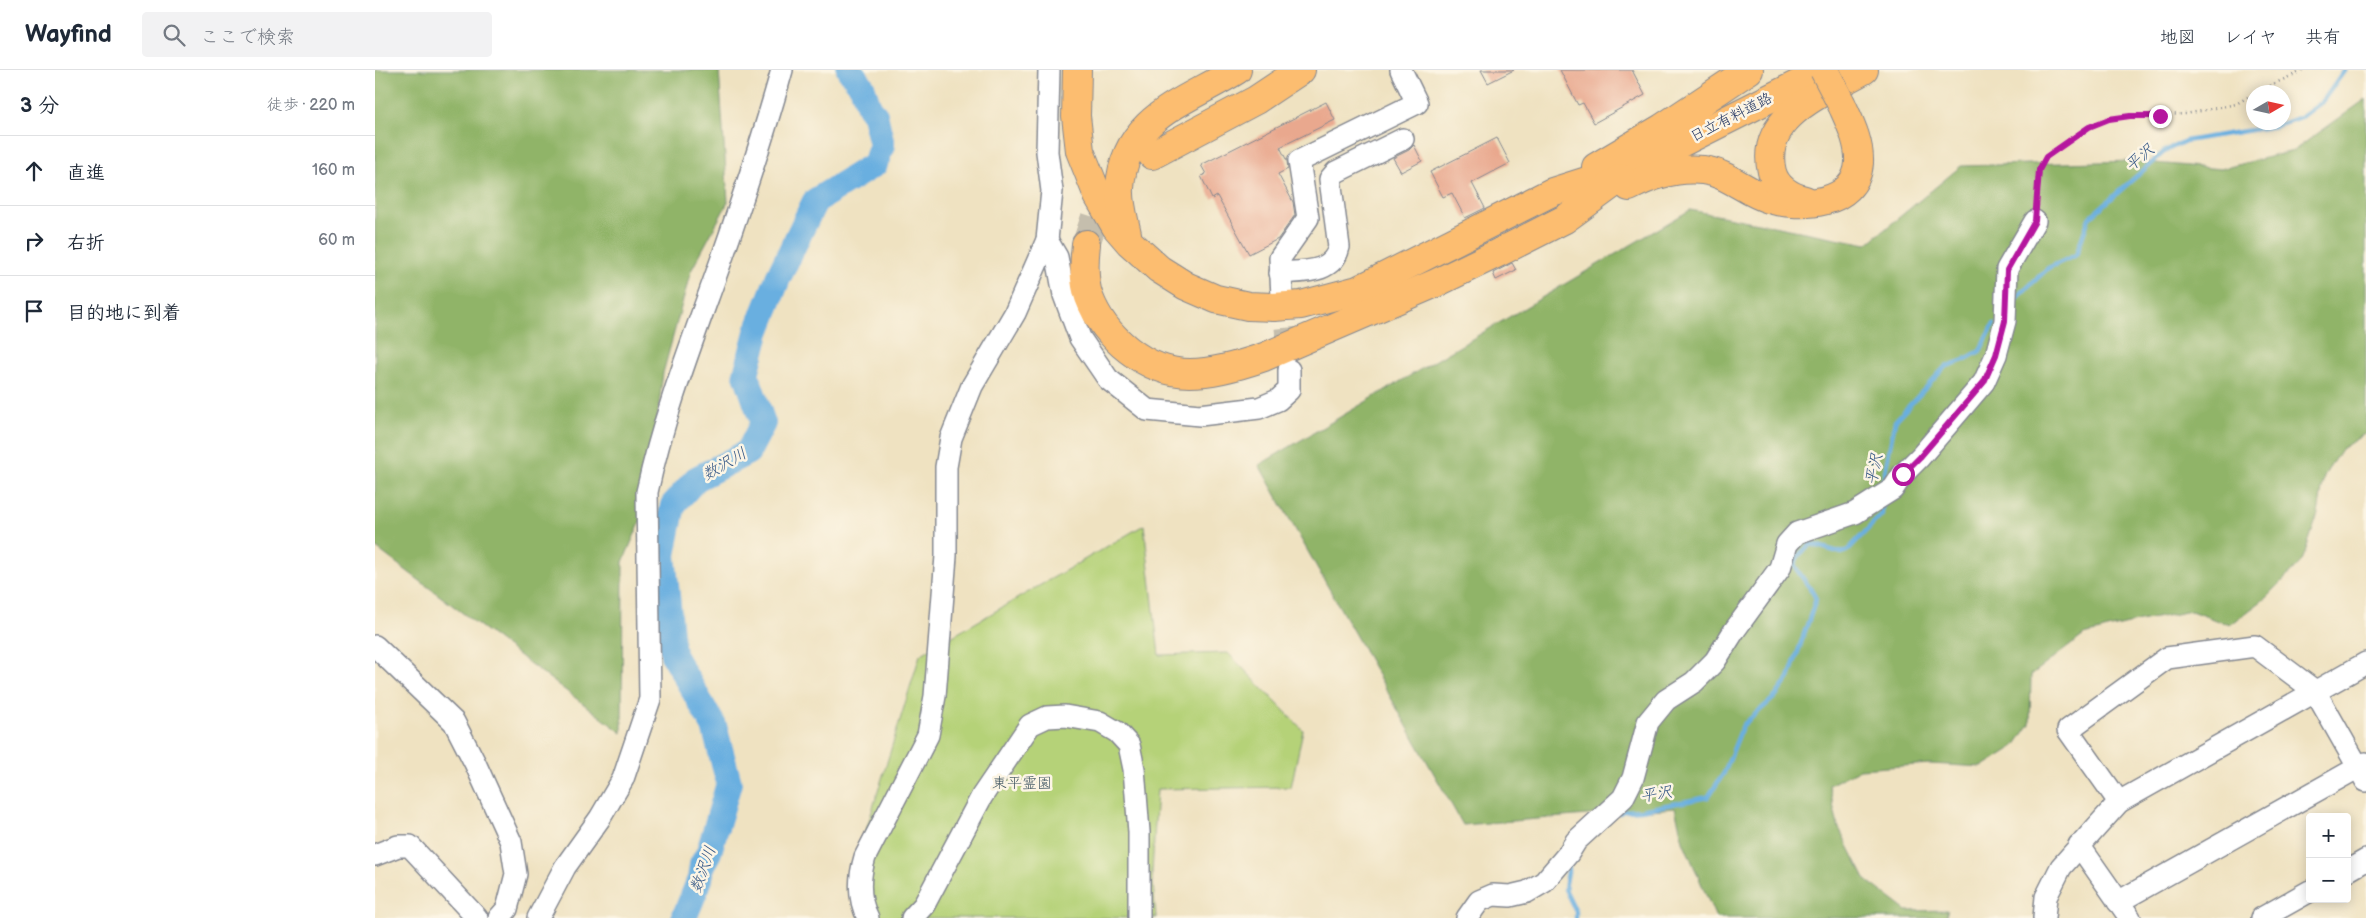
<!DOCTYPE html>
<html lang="ja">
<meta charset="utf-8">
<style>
:root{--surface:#fff;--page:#f2f2f3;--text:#1f2937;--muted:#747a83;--line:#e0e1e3}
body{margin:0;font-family:"Balsamiq Sans","Klee One",sans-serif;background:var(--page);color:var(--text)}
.controls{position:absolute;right:15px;bottom:15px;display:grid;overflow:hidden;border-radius:5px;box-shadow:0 2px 12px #0003}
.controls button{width:45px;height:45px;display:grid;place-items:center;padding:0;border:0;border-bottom:1px solid var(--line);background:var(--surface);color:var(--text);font:25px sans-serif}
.compass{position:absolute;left:1871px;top:15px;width:45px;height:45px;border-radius:50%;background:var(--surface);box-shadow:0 2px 12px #0003;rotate:81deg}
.stop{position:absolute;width:15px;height:15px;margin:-11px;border:4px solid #b5179e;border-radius:50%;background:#fff}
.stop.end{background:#b5179e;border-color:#fff;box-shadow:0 1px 5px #0008}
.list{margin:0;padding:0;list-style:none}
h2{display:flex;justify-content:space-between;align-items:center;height:65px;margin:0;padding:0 20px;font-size:21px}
h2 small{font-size:16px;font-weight:400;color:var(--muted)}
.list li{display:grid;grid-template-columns:32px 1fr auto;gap:15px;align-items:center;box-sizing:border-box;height:70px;padding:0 20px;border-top:1px solid var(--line)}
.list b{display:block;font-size:19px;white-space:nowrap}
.list em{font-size:16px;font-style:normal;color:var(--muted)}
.icon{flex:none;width:28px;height:28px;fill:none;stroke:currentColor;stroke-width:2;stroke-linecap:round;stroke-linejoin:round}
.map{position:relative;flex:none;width:1991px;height:848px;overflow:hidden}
header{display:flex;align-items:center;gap:30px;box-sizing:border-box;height:70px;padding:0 25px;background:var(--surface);border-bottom:1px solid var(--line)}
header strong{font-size:24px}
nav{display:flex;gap:28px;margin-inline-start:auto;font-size:18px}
.search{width:350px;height:45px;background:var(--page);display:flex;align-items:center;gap:12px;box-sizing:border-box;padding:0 18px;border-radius:5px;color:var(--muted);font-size:19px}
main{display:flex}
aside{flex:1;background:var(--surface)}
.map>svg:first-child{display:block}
.green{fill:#b5d278;stroke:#68806b}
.forest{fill:#90b468;stroke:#567263}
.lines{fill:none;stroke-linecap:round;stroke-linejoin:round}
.stream{stroke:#69afe0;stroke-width:4.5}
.river{stroke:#69afe0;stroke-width:26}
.building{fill:#e9a88e}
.minor-tunnel{stroke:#c5bead;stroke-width:21;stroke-dasharray:21 11;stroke-linecap:butt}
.highway-tunnel{stroke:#c5bead;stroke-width:28;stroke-dasharray:28 14;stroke-linecap:butt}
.minor-casing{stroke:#858890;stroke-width:24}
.highway-casing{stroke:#858890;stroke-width:30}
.path{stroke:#858890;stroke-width:2.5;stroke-dasharray:1 4;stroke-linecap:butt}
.minor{stroke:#fff;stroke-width:21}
.highway{stroke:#fcbd6f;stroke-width:28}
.highway-bridge-casing{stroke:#858890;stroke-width:30;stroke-linecap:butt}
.highway-bridge{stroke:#fcbd6f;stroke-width:28}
.route{stroke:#b5179e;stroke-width:6}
.labels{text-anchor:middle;stroke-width:5;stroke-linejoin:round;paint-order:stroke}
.street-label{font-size:15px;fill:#1b2f5e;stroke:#fcf5e5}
.park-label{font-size:15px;fill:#425864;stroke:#fcf5e5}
.water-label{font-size:16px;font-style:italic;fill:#325585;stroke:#fcf5e5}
</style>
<header>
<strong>Wayfind</strong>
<div class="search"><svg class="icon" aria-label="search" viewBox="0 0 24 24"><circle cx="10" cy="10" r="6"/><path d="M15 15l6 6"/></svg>ここで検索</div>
<nav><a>地図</a><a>レイヤ</a><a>共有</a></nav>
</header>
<main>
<aside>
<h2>3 分<small>徒歩 · 220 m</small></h2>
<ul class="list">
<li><svg class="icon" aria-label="ahead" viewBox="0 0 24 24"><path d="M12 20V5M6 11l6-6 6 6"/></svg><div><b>直進</b></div><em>160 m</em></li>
<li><svg class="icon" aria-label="right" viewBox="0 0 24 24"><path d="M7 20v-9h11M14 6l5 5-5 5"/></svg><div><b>右折</b></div><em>60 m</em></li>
<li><svg class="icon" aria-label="arrive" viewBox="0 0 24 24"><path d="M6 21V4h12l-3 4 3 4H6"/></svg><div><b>目的地に到着</b></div></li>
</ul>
</aside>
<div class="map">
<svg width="1991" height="848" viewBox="0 0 1991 848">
<rect width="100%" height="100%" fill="#fcf5e5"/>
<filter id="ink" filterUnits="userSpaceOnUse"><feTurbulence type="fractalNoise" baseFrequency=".02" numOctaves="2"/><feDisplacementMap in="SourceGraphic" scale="10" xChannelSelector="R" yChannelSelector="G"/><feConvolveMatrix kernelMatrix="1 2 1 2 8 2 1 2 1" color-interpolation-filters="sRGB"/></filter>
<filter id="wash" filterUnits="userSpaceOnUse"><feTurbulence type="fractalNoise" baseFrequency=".0096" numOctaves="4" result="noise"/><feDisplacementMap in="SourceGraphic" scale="20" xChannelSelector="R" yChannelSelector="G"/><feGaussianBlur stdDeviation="1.12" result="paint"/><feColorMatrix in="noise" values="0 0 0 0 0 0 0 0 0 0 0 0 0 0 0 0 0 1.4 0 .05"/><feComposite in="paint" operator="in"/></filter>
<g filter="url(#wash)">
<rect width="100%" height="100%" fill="#efe2c1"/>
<path class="green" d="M769 455 784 585 853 583 928 660 916 717 782 719 777 803 781 848H485L481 793 545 585Z"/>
<g class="forest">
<path d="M0 0H344L353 132 316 201 288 303 271 438 248 492 247 663 0 477Z"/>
<path d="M1991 29V363L1966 379 1949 406 1943 444 1927 491 1892 527 1855 555 1816 541 1765 551 1709 565 1656 605 1655 654 1640 676 1607 697 1555 694 1485 699 1454 715 1463 756 1490 809 1532 841 1573 840 1570 848H1341L1308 771 1300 738 1088 755 884 395 1315 140 1492 174 1586 96 1758 91 1846 99 1918 81Z"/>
</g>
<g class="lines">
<g class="stream">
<path d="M1638 231 1673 198 1701 185 1714 148 1790 81 1810 71 1901 56 1928 46 1947 32 1970 0"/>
<path d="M1507 417 1520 351 1570 297 1589 290 1605 281 1619 254"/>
<path d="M1245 743 1248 741 1266 740 1333 727 1349 703 1368 655 1400 627 1414 608 1441 529C1436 516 1425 507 1419 494L1424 485 1436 474 1467 483 1473 480 1507 444V434"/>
<path d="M1194 796 1190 819 1201 842V848"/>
</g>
<path class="river" d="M309 848 325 809 327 795 334 782 354 713 339 656 298 585 288 485 298 435 321 409 373 382 388 353 371 304 382 262 403 208 440 131 500 94 507 75 500 45 494 37 487 16 474 0"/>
</g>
<g id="blocks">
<g class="building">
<path d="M1106 0H1139L1113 13Z"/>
<path d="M1185 0H1257L1270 25 1219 53 1208 33 1203 35Z"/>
<path d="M951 32 960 50 905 77 912 91 913 99 903 104 918 132 920 145 903 169 874 184 842 126 837 129 826 106 831 104 826 95Z"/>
<path d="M1122 68 1135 93 1097 113 1110 138 1090 148 1077 123 1068 127 1055 102Z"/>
<path d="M1039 75 1047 91 1026 102 1018 88 1034 80Z"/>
<path d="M1137 193 1141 200 1121 210 1118 203Z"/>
</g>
</g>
</g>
<g filter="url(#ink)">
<use href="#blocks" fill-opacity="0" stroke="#858890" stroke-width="1"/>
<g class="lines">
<path class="minor-tunnel" d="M907 226 913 290"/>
<path class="highway-tunnel" d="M711 174 722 141 738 115"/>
<g class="minor-casing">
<g id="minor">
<path d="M672 170 682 187 689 225 705 268 733 309 772 340 825 345 884 338 903 330 914 320V300"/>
<path d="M905 203C928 201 958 204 964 177L955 109 961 102 1028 69"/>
<path d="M907 226 905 188 933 148 924 91 1042 33 1026 0"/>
<path d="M0 576 79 652 100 693 136 772 141 804 132 839 124 848"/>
<path d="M1744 732 1693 660 1792 588 1880 576 1940 621 1991 711"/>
<path d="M1704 775 1755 848"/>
<path d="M0 785 23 776H35L102 848"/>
<path d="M1972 801 1991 790"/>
<path d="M1743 832 1991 693"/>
<path d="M163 848 190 797 225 748 248 709 275 629 272 422C289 343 319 267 346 191 368 128 389 65 407 0"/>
<path d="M493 848C483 829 484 807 490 787L553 665 560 626 571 486V397L576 368 597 316 640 243 672 170 677 121 672 82 674 0"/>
<path d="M537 848 549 835 607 726 655 655 672 647 690 646 725 652 742 662 754 675 759 699 764 762V848"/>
<path d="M1092 848 1104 831 1118 825 1135 826 1152 822 1169 812 1193 784 1201 771 1248 728 1258 708 1273 652 1291 630 1319 612 1340 591 1359 561 1405 498 1412 474 1422 463 1480 443 1518 419 1528 404 1545 387 1609 312 1621 285 1630 251 1632 199 1660 151"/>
<path d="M1669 848 1671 827 1686 797 1744 732 1991 593"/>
<path d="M1887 848 1935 821"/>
</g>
</g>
<g class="highway-casing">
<g id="highway">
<path d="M702 0 701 46 705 81 723 126 741 157 754 172 784 199 811 216 841 229 873 236 899 237 926 235 983 220 1177 122 1262 95 1451 0"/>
<path d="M777 85 881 30 926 0"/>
<path d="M1221 97 1287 58 1374 0"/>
<path d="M1254 117C1277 105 1302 97 1328 100 1353 103 1370 122 1394 129 1425 138 1481 136 1484 93 1485 72 1475 53 1467 35"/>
<path d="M1430 130C1415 126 1401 117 1397 102 1383 46 1450 22 1489 0"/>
<path d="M752 164C749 149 744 133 745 118 749 47 811 32 862 0"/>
<path d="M711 174C709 192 708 210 714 227 729 267 771 303 815 303 840 303 866 295 889 287L1061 213 1123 183 1190 149 1246 108"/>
</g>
</g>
<g class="path">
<path d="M1881 22 1929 0"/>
<path d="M1661 135 1664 99 1671 87 1714 57 1734 49 1755 46 1811 44 1861 34 1878 24"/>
</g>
<use href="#minor" class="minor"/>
<use href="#highway" class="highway"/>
<g class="highway-bridge-casing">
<path id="highway-bridge" d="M1449 0 1467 35"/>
</g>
<use href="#highway-bridge" class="highway-bridge"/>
</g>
</g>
<g class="lines" filter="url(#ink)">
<path class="route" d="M1528 404 1545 387 1609 312 1621 285 1630 251 1632 200 1660 151 1664 100 1671 87 1714 57 1734 49 1755 46H1785"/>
</g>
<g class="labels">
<g class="street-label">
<text transform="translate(1356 47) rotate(-27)" y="5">日立有料道路</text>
</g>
<g class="park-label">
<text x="647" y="718">東平霊園</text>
</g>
<g class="water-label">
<text transform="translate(1764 87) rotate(-41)" y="6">平沢</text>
<text transform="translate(349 393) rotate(-30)" y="6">数沢川</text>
<text transform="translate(1498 399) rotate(-79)" y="6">平沢</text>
<text transform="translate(1281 723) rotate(-9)" y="6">平沢</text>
<text transform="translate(327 799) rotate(-70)" y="6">数沢川</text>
</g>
</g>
</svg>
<div class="controls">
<button>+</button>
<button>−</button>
</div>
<svg class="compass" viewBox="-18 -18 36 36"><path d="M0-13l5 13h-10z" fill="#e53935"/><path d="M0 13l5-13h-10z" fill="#747a83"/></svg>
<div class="stop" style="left:1528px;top:404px"></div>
<div class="stop end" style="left:1785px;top:46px"></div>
</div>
</main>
